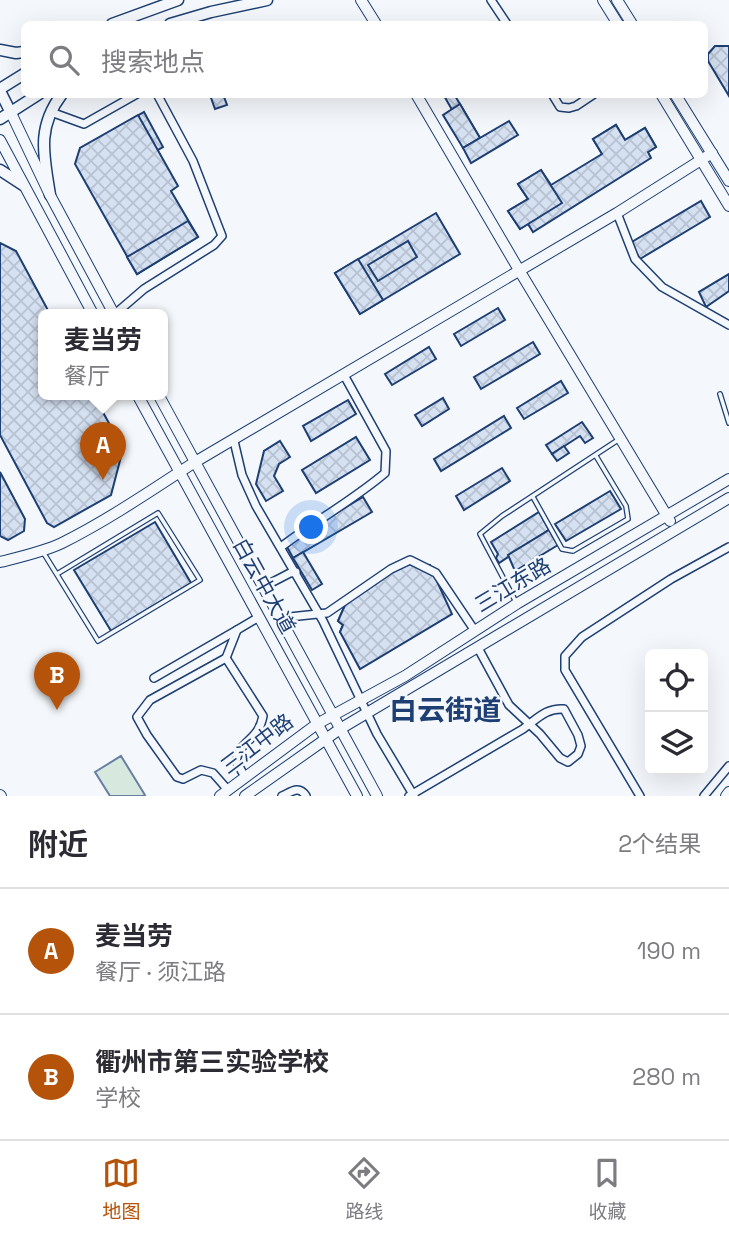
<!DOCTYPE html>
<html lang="zh">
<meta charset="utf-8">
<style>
:root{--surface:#fff;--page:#f7f7f7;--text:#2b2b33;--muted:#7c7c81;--line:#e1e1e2;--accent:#b45309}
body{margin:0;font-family:"Space Grotesk","Noto Sans SC",sans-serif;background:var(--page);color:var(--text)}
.controls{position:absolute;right:21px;bottom:21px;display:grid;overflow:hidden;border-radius:10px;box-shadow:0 7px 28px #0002}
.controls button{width:63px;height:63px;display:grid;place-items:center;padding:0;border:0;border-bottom:2px solid var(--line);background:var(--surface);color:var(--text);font:35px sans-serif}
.you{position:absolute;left:312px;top:528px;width:24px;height:24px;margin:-18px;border:5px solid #fff;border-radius:50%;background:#1a73e8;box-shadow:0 0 0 10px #1a73e833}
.badge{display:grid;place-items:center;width:46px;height:46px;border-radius:50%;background:var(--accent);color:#fff;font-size:23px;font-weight:700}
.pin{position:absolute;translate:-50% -58px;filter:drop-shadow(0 2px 4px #0008)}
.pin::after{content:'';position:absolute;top:37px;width:24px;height:21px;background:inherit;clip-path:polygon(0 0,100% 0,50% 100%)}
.popup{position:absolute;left:38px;top:309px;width:130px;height:91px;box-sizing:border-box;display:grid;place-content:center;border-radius:10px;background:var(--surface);filter:drop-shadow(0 2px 5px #0005);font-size:23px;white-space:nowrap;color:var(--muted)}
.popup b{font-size:26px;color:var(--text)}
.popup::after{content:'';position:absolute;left:50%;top:100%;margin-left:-14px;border:14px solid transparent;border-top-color:var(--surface)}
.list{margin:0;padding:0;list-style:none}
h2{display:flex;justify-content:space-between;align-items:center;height:91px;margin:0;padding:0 28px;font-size:30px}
h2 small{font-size:23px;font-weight:400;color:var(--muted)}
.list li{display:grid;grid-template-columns:46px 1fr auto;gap:21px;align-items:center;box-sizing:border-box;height:126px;padding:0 28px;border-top:2px solid var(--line)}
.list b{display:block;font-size:26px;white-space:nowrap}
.list p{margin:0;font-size:23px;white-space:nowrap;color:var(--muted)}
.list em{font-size:23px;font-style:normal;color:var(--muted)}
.icon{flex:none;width:38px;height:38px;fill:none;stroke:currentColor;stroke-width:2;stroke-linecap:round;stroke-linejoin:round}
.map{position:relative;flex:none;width:729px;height:796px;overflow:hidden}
.search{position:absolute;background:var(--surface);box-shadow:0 7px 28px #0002;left:21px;right:21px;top:21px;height:77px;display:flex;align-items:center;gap:18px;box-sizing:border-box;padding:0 24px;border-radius:10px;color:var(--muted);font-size:26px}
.sheet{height:343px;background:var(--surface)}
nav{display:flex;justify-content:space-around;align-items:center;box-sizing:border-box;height:98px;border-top:2px solid var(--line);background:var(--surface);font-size:19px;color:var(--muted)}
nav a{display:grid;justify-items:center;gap:4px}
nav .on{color:var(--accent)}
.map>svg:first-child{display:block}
.garden{fill:#d7e8df;stroke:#687fa3;stroke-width:2}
.building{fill:url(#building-cross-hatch);stroke:#1d3f73;stroke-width:2}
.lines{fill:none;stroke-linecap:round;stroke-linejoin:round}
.lane-casing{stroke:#1d3f73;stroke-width:6}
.street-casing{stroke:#1d3f73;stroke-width:10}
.secondary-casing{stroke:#1d3f73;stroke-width:12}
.primary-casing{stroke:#1d3f73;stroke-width:13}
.lane{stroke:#f4f7fb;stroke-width:3.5}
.street{stroke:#f4f7fb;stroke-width:7}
.secondary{stroke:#f4f7fb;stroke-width:10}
.primary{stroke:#f4f7fb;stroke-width:10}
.labels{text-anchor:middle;stroke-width:5;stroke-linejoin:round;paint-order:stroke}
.street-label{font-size:21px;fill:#1d3f73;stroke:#f4f7fb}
.district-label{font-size:28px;font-weight:bold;fill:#1d3f73;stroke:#f4f7fb}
</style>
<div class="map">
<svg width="729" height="796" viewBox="0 0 729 796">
<defs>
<pattern id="building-cross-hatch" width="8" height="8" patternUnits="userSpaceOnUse" patternTransform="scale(1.75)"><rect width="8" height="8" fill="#d5e0f0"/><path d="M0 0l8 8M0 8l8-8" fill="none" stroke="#b6c1d1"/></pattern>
</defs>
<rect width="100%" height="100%" fill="#f4f7fb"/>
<path class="garden" d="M121 756 145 795 143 796H110L95 772Z"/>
<g class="building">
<path d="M715 46H729V96L708 61V54Z"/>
<path d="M223 94 227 105 215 109 210 95Z"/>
<path d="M443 94H454L480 138 471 143Z"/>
<path d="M460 104 480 138 463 148 443 115Z"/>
<path d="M144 112 163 147 129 166 110 132Z"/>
<path d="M138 115 178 186 171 191 198 237 137 274 75 164 80 148Z"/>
<path d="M509 121 518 135 471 163 463 148Z"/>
<path d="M616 125 625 140 645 128 656 147 614 173 593 139Z"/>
<path d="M616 125 625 140 645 128 656 147 648 152 651 158 533 232 528 224 520 229 508 211 528 199 518 184 541 170 551 185 602 154 593 139Z"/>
<path d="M541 170 562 203 520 229 508 211 528 199 518 184Z"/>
<path d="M701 201 710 217 640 259 630 243Z"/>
<path d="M436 213 460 254 360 314 335 273Z"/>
<path d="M188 221 198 237 137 274 127 257Z"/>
<path d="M408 241 417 257 378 281 368 265Z"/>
<path d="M0 243 16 251 50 314H43V394H93L123 449 111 495 54 527 47 523 0 435Z"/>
<path d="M358 259 383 300 360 314 335 273Z"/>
<path d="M729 274V291L706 307 699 292Z"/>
<path d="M498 308 505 320 461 346 454 334Z"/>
<path d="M533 342 540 354 481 389 474 377Z"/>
<path d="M429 347 436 359 392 385 385 374Z"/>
<path d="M561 381 568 393 524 419 517 408Z"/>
<path d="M443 398 449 409 422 426 415 415Z"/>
<path d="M348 400 356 414 311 441 303 426Z"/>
<path d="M504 416 511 428 441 471 434 459Z"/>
<path d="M582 422 593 438 585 443 580 436 552 454 546 445Z"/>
<path d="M356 437 370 460 316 493 302 470Z"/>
<path d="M280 441 290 457 279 464 274 476 283 491 266 501 256 484 264 451Z"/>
<path d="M564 446 569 453 557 461 552 454Z"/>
<path d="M502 468 510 481 464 510 456 496Z"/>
<path d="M0 472 25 519 24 531 8 540 0 536Z"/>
<path d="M610 491 621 509 566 541 555 524Z"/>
<path d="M363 497 372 512 293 558 285 543Z"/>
<path d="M539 512 549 530 499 563 496 558 498 554 491 542Z"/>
<path d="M155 522 191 583 111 631 74 570Z"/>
<path d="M549 530 558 545 515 571 508 555Z"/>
<path d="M303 552 322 584 312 590 293 558Z"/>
<path d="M403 564 430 565 432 589 417 588 406 593 404 591 371 612 354 640 340 632 343 625 338 621 349 596Z"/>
<path d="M403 564 430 566 452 614 360 669 340 632 343 625 338 621 349 596Z"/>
</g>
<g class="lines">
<g class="lane-casing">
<g id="lane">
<path d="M720 394 729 423"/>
<path d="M533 497 562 549 573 551 628 519 626 506 596 456"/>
<path d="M43 552 98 641 200 580 158 513 57 574"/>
<path d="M516 602 480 534 502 516 618 440"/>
</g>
</g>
<g class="street-casing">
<g id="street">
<path d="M491 0 507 24"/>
<path d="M552 94 560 107 569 108 576 106 594 94"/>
<path d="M51 112 84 124 137 94"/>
<path d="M617 213 635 259 662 287 729 325"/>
<path d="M115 314 144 289 214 245 222 236 193 161 157 94"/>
<path d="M234 441 242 475 256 506 323 621 377 734 414 796"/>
<path d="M281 547C315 521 352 501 385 473L386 451 344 375"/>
<path d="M263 587 290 573 296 572"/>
<path d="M280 618 327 613 391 569 410 560 436 573 475 631"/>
<path d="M226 658 263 716C258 742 240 739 236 761L245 777"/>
<path d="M154 678 237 630"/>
<path d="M228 790 213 773 201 770 183 779 177 777 147 735 137 717 150 700 226 658 237 630 259 617"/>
<path d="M282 796C291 792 299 785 306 796"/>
<path d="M409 796 523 729C538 718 546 708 564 709L578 735 581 746 578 754 568 762 560 758 540 734 509 705 478 648"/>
<path d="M640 796 565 670V656L582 637 671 579 729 547"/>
<path d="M704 796 729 766"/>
</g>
</g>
<g class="secondary-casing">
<g id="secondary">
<path d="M361 0 376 24"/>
<path d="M603 0 618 24"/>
<path d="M617 0 632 24"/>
<path d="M416 94 519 270 670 521"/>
<path d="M661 94 729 206"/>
<path d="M675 94 729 181"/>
<path d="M11 113 50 195 114 314"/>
<path d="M0 140 93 314"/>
<path d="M137 394 357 796"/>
<path d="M158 394 377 796"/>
<path d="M0 562C20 557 43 552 62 543 108 520 152 490 195 462L617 213 712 153"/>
<path d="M0 795 1 796"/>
<path d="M220 796 317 724 405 676 518 603 729 479"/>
<path d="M245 796 340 729 729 498"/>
<path d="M726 796 729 792"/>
</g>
</g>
<g class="primary-casing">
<g id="primary">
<path d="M112 24 178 0"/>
<path d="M170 24 211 12 267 0"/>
<path d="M0 50 16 53 24 52"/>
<path d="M0 89 24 74"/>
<path d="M0 91 11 113"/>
<path d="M0 119 39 94"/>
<path d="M0 170 23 185"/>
<path d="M50 195C44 156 36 128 62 94"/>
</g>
</g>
<use href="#lane" class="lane"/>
<use href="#street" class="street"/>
<use href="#secondary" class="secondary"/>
<use href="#primary" class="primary"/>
</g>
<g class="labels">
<g class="street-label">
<text transform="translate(513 585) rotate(-31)" y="7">三江东路</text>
<text transform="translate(264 586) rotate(61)" y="7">白云中大道</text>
<text transform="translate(257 744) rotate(-37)" y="7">三江中路</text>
</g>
<g class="district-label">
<text x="445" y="720">白云街道</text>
</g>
</g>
</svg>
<div class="controls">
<button><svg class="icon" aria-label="locate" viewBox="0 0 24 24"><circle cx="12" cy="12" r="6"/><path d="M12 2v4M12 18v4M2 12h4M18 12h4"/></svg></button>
<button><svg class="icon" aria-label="layers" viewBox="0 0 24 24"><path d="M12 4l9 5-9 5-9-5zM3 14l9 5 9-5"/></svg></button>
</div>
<div class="you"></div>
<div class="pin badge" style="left:103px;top:480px">A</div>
<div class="popup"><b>麦当劳</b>餐厅</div>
<div class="pin badge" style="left:57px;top:710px">B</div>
<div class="search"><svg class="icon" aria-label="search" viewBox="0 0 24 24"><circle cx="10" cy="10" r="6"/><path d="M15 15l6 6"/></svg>搜索地点</div>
</div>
<section class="sheet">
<h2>附近<small>2个结果</small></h2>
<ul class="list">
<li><span class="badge">A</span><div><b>麦当劳</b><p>餐厅 · 须江路</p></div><em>190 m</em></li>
<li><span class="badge">B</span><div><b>衢州市第三实验学校</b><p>学校</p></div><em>280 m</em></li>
</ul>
</section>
<nav>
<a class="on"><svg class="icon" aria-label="map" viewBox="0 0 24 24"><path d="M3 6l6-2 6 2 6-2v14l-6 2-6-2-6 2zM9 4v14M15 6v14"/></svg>地图</a>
<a><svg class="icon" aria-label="directions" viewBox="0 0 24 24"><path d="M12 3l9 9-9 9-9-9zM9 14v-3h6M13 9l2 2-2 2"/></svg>路线</a>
<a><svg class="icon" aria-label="saved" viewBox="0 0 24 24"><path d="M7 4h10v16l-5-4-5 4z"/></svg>收藏</a>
</nav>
